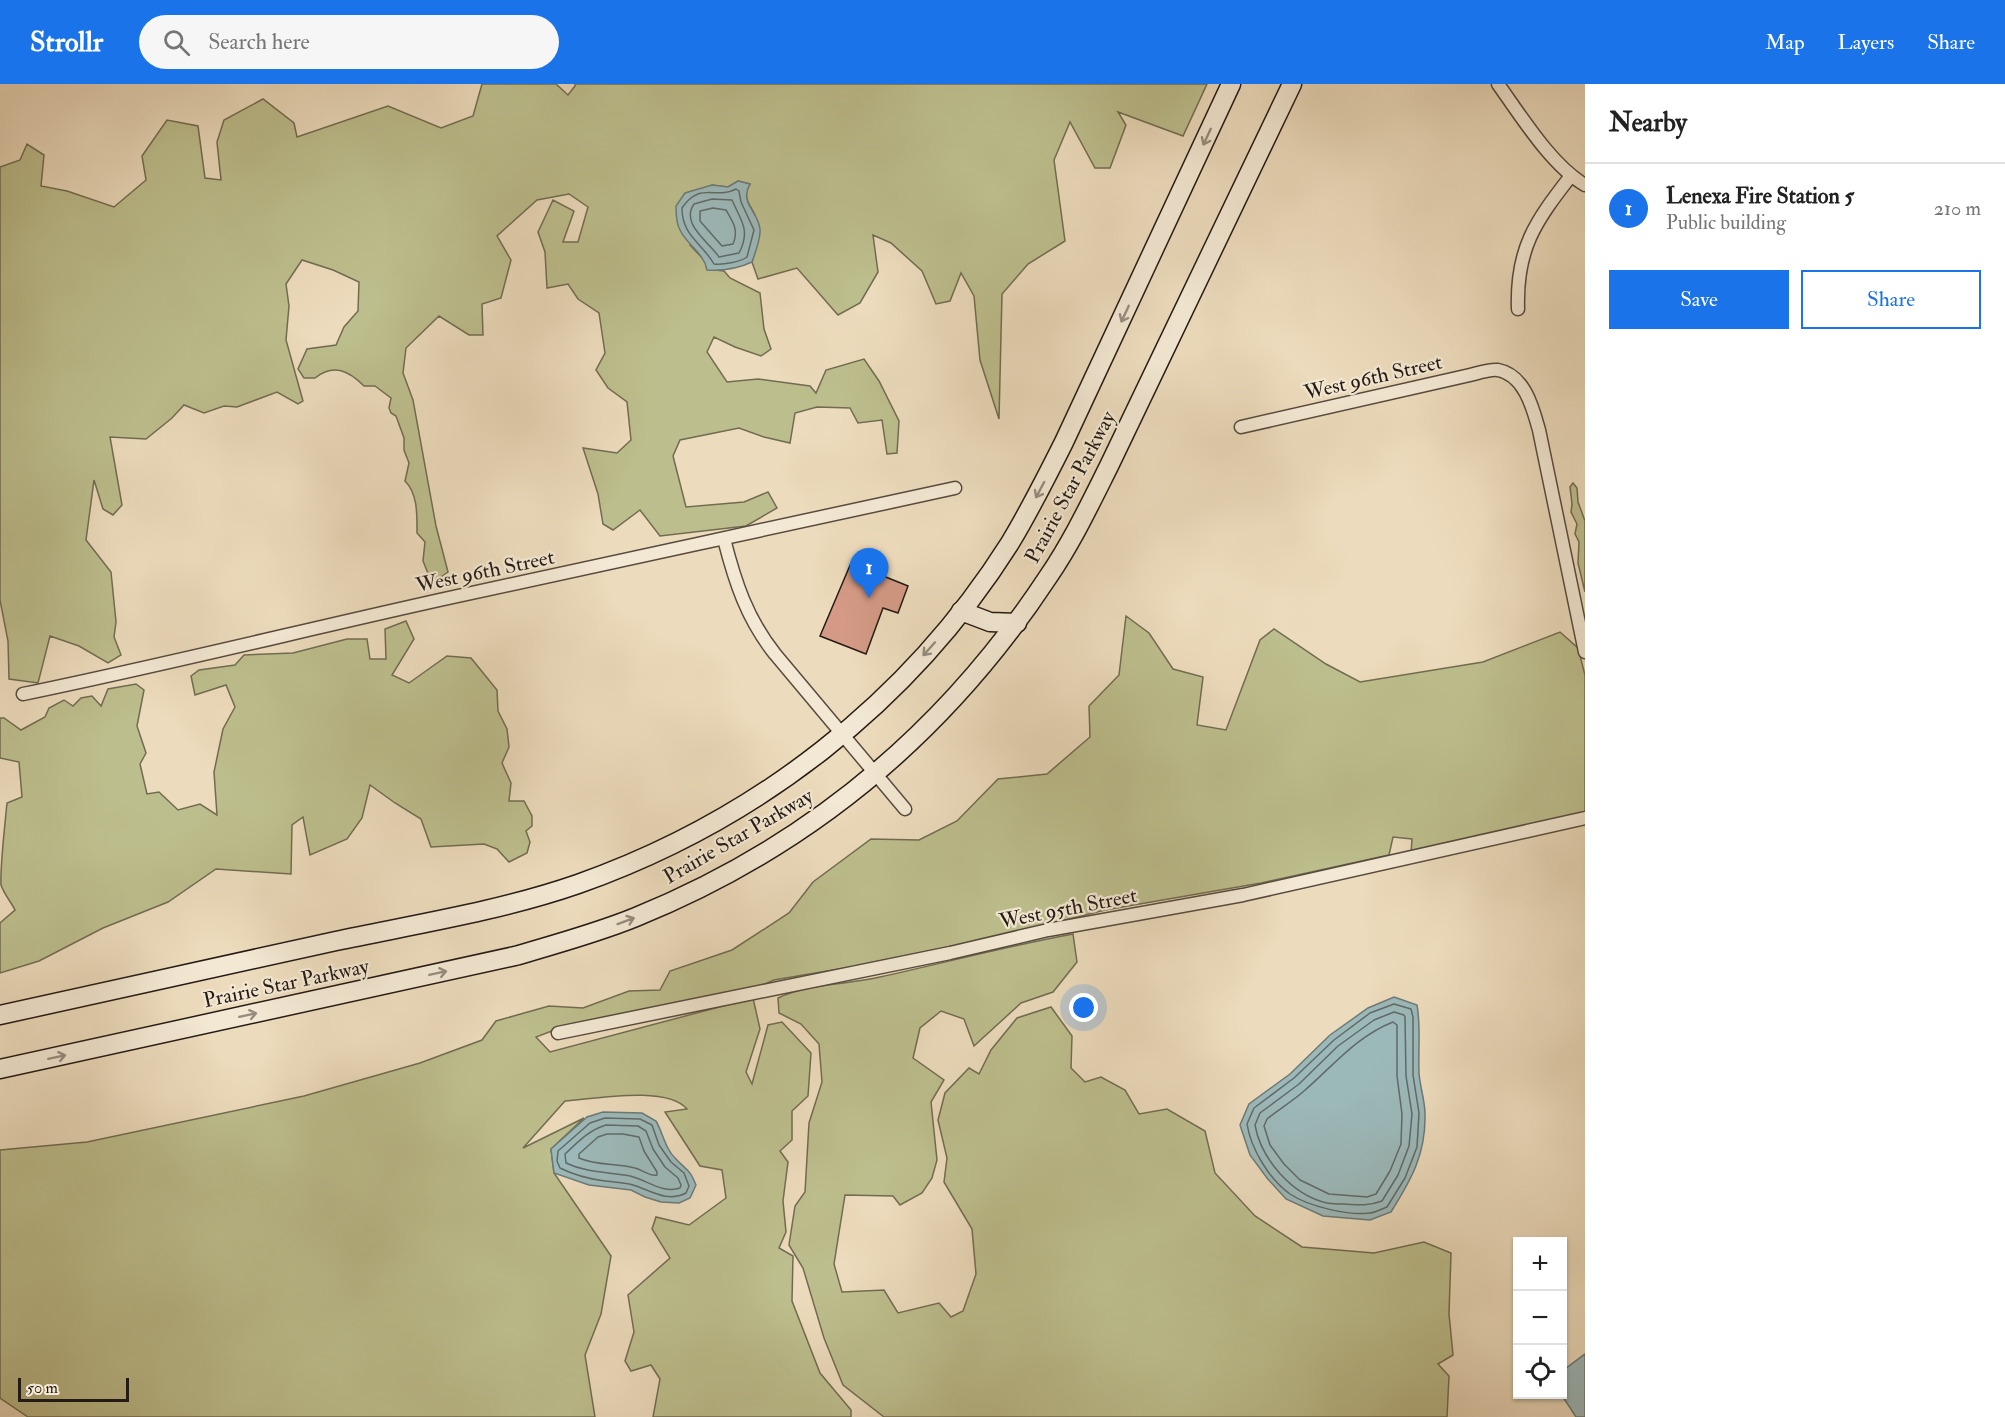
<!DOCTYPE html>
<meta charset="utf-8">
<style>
:root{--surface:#fff;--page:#f6f6f6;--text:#222;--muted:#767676;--line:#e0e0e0;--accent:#1a73e8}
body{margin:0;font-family:"IM FELL Double Pica",serif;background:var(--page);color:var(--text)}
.controls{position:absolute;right:18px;bottom:18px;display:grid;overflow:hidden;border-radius:0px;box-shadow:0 2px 4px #0004}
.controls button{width:54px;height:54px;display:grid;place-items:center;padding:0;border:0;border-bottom:2px solid var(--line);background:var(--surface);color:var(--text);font:30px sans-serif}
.scale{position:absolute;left:18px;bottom:15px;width:111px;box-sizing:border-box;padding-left:6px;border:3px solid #251b15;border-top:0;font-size:16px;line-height:21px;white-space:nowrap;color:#251b15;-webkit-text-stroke:4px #f3e8d3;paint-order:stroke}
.you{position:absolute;left:1084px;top:924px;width:21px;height:21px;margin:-15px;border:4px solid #fff;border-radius:50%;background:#1a73e8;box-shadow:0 0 0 9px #1a73e833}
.badge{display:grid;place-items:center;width:39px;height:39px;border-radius:50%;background:var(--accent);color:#fff;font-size:20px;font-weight:700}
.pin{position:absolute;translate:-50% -50px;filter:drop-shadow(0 2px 3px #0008)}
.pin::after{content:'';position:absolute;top:32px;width:21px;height:18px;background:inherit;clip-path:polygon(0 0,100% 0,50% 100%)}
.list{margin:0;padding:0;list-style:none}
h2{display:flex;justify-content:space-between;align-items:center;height:78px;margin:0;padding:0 24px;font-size:26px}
h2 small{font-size:20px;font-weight:400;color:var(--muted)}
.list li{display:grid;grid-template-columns:39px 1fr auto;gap:18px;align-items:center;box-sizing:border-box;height:90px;padding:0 24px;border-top:2px solid var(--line)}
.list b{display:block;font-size:22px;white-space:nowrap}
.list p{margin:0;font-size:20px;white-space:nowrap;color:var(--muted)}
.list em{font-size:20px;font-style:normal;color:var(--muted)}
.actions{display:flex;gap:12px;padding:18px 24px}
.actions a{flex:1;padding:14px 0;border:2px solid var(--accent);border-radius:0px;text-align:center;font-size:21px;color:var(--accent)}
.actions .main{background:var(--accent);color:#fff}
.icon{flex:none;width:33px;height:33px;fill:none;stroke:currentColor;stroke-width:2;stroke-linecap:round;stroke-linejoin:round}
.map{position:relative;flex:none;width:1585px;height:1333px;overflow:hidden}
header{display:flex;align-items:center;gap:36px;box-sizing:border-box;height:84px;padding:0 30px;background:var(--accent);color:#fff}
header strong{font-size:28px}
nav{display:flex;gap:33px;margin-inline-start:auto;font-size:21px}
.search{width:420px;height:54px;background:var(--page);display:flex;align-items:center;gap:15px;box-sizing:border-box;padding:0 21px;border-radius:33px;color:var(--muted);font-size:22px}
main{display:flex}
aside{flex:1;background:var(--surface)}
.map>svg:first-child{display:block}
.green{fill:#bdbe8d;stroke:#716c51;stroke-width:1.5}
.water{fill:#9cb9ba;stroke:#6c7a78;stroke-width:1.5}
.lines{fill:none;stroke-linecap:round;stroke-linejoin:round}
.shore{stroke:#606a68;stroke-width:1.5}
.building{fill:#d49a85;stroke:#251b15;stroke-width:1.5}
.minor-casing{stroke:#574b3f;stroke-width:15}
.secondary-casing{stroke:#251b15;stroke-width:21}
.minor{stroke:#f3e8d3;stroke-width:12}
.secondary{stroke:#f3e8d3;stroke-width:18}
.oneway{stroke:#968c7e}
.labels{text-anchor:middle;stroke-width:4.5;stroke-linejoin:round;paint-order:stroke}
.street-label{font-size:21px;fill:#251b15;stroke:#f3e8d3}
</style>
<header>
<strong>Strollr</strong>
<div class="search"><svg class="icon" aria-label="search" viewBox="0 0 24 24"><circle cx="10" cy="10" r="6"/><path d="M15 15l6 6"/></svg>Search here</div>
<nav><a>Map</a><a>Layers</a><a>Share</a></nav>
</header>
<main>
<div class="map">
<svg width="1585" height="1333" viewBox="0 0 1585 1333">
<rect width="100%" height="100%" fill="#ecdbbc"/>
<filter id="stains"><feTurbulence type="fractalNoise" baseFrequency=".00333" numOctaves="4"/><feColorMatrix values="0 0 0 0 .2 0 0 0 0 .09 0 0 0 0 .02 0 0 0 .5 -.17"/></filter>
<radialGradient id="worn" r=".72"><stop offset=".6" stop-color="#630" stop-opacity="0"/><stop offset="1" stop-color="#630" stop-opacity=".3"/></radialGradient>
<g class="green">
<path d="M482 0H556L568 11 575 2V0H1207L1183 52 1118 28 1126 41 1110 84H1095L1070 38 1054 76 1065 157 1028 180 1002 210 999 335 980 276 974 212 961 189 950 217 936 220 922 187 891 159 873 151 878 188 860 219 838 231 797 184 758 195 752 178 755 165V131L747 116 746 107 750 100 738 97 728 103 712 101 690 161 705 177 707 185 724 187 730 194 760 209 764 245 771 265 761 272 735 263 714 253 707 268 727 298 758 295 810 302 816 309 826 286 864 275 879 297 899 337 897 369 887 370 882 336 858 339 850 324 817 323 795 329 790 359 764 353 739 344 680 356 673 372 686 423 744 418 768 408 777 424 746 442 660 452 640 426 613 446 603 440 598 410 583 364 617 369 631 356 627 318 608 304 596 286 605 269 599 229 578 215 568 200 547 204 545 168 538 148 553 116 574 127 563 158H578L588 123 569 110 537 116 497 152 511 176 501 214 482 220 483 251H469L439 232 406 264 403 289 413 316 436 442 448 488 437 496 429 492 423 477 425 458 417 449C417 431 418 410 405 397L409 379 404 366V354L396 332 391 329 389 324 391 314 375 302H364C349 287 334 279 315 294H304L298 285 307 265 336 261 344 243 358 227 359 198 333 186 302 176 286 200 289 222 286 256 303 317 298 320 277 308 237 323 224 322 204 329 184 321 172 334 146 355 110 353 122 421 113 431 103 425 94 396 86 456 111 488 116 538 114 553 121 571 108 579 79 562 50 552 38 599 9 595 8 557 0 516V83L20 76 27 60 44 71 41 102 67 107 114 123 146 96 142 72 167 36 198 42 205 94 221 96 217 58 224 36 263 15 294 39 297 53 388 22 441 44 473 32Z"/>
<path d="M1573 399 1577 404 1578 418 1585 437V508L1578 479 1579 458 1575 450 1577 440 1571 428 1572 420 1570 403Z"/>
<path d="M1126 532 1149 549 1173 585 1203 593 1197 641 1226 646 1260 556 1274 545 1326 580 1360 598 1483 578 1560 548 1578 564 1585 591V732L1411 769 1412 755 1393 753 1389 771 1261 799 1105 826 1002 852 845 884 774 896 750 906 557 945 536 953 550 968 753 914 760 945 746 988 752 1000 768 941 782 938 811 969 808 1012 792 1027V1056L780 1067 788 1078 783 1117 786 1148 779 1164 793 1172 792 1217 820 1289 851 1326V1333H653L660 1295 651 1281 631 1287 625 1277 634 1248 628 1211 670 1174 652 1145 656 1133 689 1141 726 1114 722 1086 700 1082 665 1028 687 1025C667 1001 594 1015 565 1017L523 1064 584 1034 551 1065 554 1089 611 1172 601 1230 585 1271 595 1333H28L0 1314V1066L87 1058 304 1012 420 979 482 956 496 937 549 922 583 924 629 907 660 906 670 887 732 866 789 829 813 798 871 755 919 756 957 737 998 695 1047 690 1090 653 1089 622 1119 591Z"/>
<path d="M406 537 414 555 392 591 409 599 447 572 471 574 497 606 498 627 507 645 509 663 502 679 511 699 509 717H524L532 732V742L526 747 530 758 527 769 509 778 497 765 484 760 431 763 421 735 395 719 370 701 362 734 347 755 310 771 303 733 292 741 291 790 216 785 168 818 103 844 39 877 0 889V839L15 826C11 818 4 810 1 801 0 783 5 740 7 719L22 713 19 678 0 674V634H4L21 646 45 633 49 624 64 616 73 622 81 614 92 612 101 622 108 605 136 600 144 606 137 642 146 669 140 680 147 710 159 708 178 726 200 720 217 731 214 688 223 645 235 623 226 601 195 611 191 592 199 586 235 581 244 571 293 569 347 555H367L370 575H386L385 545Z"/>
<path d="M1073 850 1077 878 1053 908 1021 919 974 962 964 935 941 927 920 944 913 974 944 996 931 1018 937 1076 932 1094 922 1109 900 1121 893 1112 845 1111 834 1180 842 1208 884 1206 898 1229 939 1219 951 1233 963 1227 976 1190 972 1145 944 1098 947 1074 938 1036 945 1009 969 984 979 990 991 966 1017 934 1051 923 1072 952 1071 984 1085 998 1101 993 1125 1006 1139 1030 1167 1025 1205 1047 1215 1089 1255 1132 1302 1163 1374 1169 1424 1158 1451 1169 1449 1230 1453 1271 1438 1280 1449 1292 1447 1333H884L843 1301 824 1254 803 1184 789 1161 795 1122 805 1108 809 1039 822 998 819 960 801 940 779 929 778 914C810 899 846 901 880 893 944 879 1008 862 1073 850Z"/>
</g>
<g class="water">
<path d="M738 97 750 100C739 119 758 127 760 145 761 155 755 169 752 178 737 185 723 187 707 186 704 169 687 161 680 146 676 139 676 130 676 122L685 109 712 101 728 103Z"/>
<path d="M1394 913 1417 921C1421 943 1418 966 1419 989 1420 1003 1425 1017 1425 1030 1426 1070 1411 1096 1391 1128L1370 1136 1323 1132 1286 1115 1267 1094 1250 1071 1240 1041 1249 1020 1290 990 1330 951 1368 924Z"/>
<path d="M603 1028 642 1029 656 1037C663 1049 665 1065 676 1075 687 1087 689 1084 696 1101L690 1114 679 1119 661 1118 645 1113 631 1106 589 1101 554 1089 551 1065 587 1033Z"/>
<path d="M1585 1270V1333H1576L1563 1313 1565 1285Z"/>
</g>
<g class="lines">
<g class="shore">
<path d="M736 105 739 107 741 118 754 146 747 173C740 178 723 181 714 180 702 159 682 152 682 124 700 97 716 116 736 105Z"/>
<path d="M712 115 732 116C741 137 751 146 739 169L719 173C709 158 680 140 694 120Z"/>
<path d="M713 124 726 126C733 138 739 146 733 160L722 162 700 137V127Z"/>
<path d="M1394 920 1411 925 1413 933V991L1419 1029 1417 1063 1405 1094 1387 1123C1381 1125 1375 1129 1369 1129 1348 1132 1308 1122 1290 1110 1269 1095 1251 1065 1247 1040L1254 1024 1294 994 1334 956 1370 929Z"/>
<path d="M1394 928 1404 931 1405 933 1406 992 1412 1030 1409 1062 1398 1091 1382 1117C1369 1122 1359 1121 1345 1120 1340 1120 1333 1120 1327 1119 1292 1111 1261 1075 1255 1041L1260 1029 1299 1000 1338 962 1374 936Z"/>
<path d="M1393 938 1397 941V992L1402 1030 1401 1060 1390 1087 1376 1110 1367 1113 1329 1110 1300 1096 1284 1080 1270 1061 1264 1042 1267 1035C1279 1025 1293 1017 1304 1007 1333 982 1357 952 1393 938Z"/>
<path d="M605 1034 640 1035 652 1041 659 1061 671 1078 684 1089 689 1102 686 1109C667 1119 650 1106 633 1101 624 1098 614 1098 605 1097 589 1095 574 1091 560 1084L557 1077 558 1067 590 1039Z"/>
<path d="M606 1041 638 1042 646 1047 653 1065 665 1083 678 1094 681 1101 680 1104C663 1110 647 1096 630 1092 608 1088 587 1089 566 1079L565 1070C578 1058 589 1046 606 1041Z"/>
<path d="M607 1050H623L639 1053 644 1067 657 1088V1091C650 1093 643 1086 635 1084 616 1079 597 1082 579 1074V1070L598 1053Z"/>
</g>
</g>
<path class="building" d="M851 479 908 502 898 529 883 524 866 570 820 552Z"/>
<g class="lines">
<g class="minor-casing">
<g id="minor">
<path d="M1498 0C1521 32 1551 81 1585 101"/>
<path d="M1518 225C1516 165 1535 138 1570 93"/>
<path d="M1241 343 1470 291C1478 289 1490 285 1498 286 1525 291 1533 325 1539 346L1585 568"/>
<path d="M724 455C735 498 747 535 775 570L905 725"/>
<path d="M23 610C164 581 304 546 444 515 614 478 785 441 955 404"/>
<path d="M558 949 950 869 1048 846 1243 811 1585 734"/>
</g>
</g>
<g class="secondary-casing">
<g id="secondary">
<path d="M961 527 990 538 1017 539"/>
<path d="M0 931C112 906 224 882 336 857 417 840 500 827 578 800 756 737 909 619 1010 459 1030 426 1047 392 1064 358L1231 0"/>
<path d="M0 985 515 872C556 860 597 849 636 833 808 763 946 648 1048 493 1072 458 1090 420 1109 382L1292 0"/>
</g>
</g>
<use href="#minor" class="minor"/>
<use href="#secondary" class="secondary"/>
</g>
<defs><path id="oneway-shaft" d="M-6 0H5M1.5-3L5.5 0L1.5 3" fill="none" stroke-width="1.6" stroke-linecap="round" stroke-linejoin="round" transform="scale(1.5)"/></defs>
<g class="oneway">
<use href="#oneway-shaft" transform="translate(1207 53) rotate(115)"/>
<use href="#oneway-shaft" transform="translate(1125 230) rotate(115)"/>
<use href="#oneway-shaft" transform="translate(1040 406) rotate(118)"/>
<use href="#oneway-shaft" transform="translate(929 565) rotate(132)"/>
<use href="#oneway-shaft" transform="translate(626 837) rotate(-20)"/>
<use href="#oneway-shaft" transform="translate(438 889) rotate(-12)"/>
<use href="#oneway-shaft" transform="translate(248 931) rotate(-12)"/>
<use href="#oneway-shaft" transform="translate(57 973) rotate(-12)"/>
</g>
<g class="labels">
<g class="street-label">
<text transform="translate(1373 293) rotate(-13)" y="7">West 96th Street</text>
<text transform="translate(1070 403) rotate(-62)" y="7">Prairie Star Parkway</text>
<text transform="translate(485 487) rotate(-12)" y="7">West 96th Street</text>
<text transform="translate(738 752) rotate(-30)" y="7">Prairie Star Parkway</text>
<text transform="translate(1068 824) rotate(-11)" y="7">West 95th Street</text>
<text transform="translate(286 899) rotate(-12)" y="7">Prairie Star Parkway</text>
</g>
</g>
<rect width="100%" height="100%" filter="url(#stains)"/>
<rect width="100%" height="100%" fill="url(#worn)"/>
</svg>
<div class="controls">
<button>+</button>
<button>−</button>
<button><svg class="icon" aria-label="locate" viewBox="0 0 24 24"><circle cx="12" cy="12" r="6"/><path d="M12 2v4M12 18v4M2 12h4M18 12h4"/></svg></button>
</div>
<div class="scale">50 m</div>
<div class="you"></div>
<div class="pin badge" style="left:869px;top:514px">1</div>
</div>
<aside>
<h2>Nearby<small></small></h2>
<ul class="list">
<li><span class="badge">1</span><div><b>Lenexa Fire Station 5</b><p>Public building</p></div><em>210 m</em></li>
</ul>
<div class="actions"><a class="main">Save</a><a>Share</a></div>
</aside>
</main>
